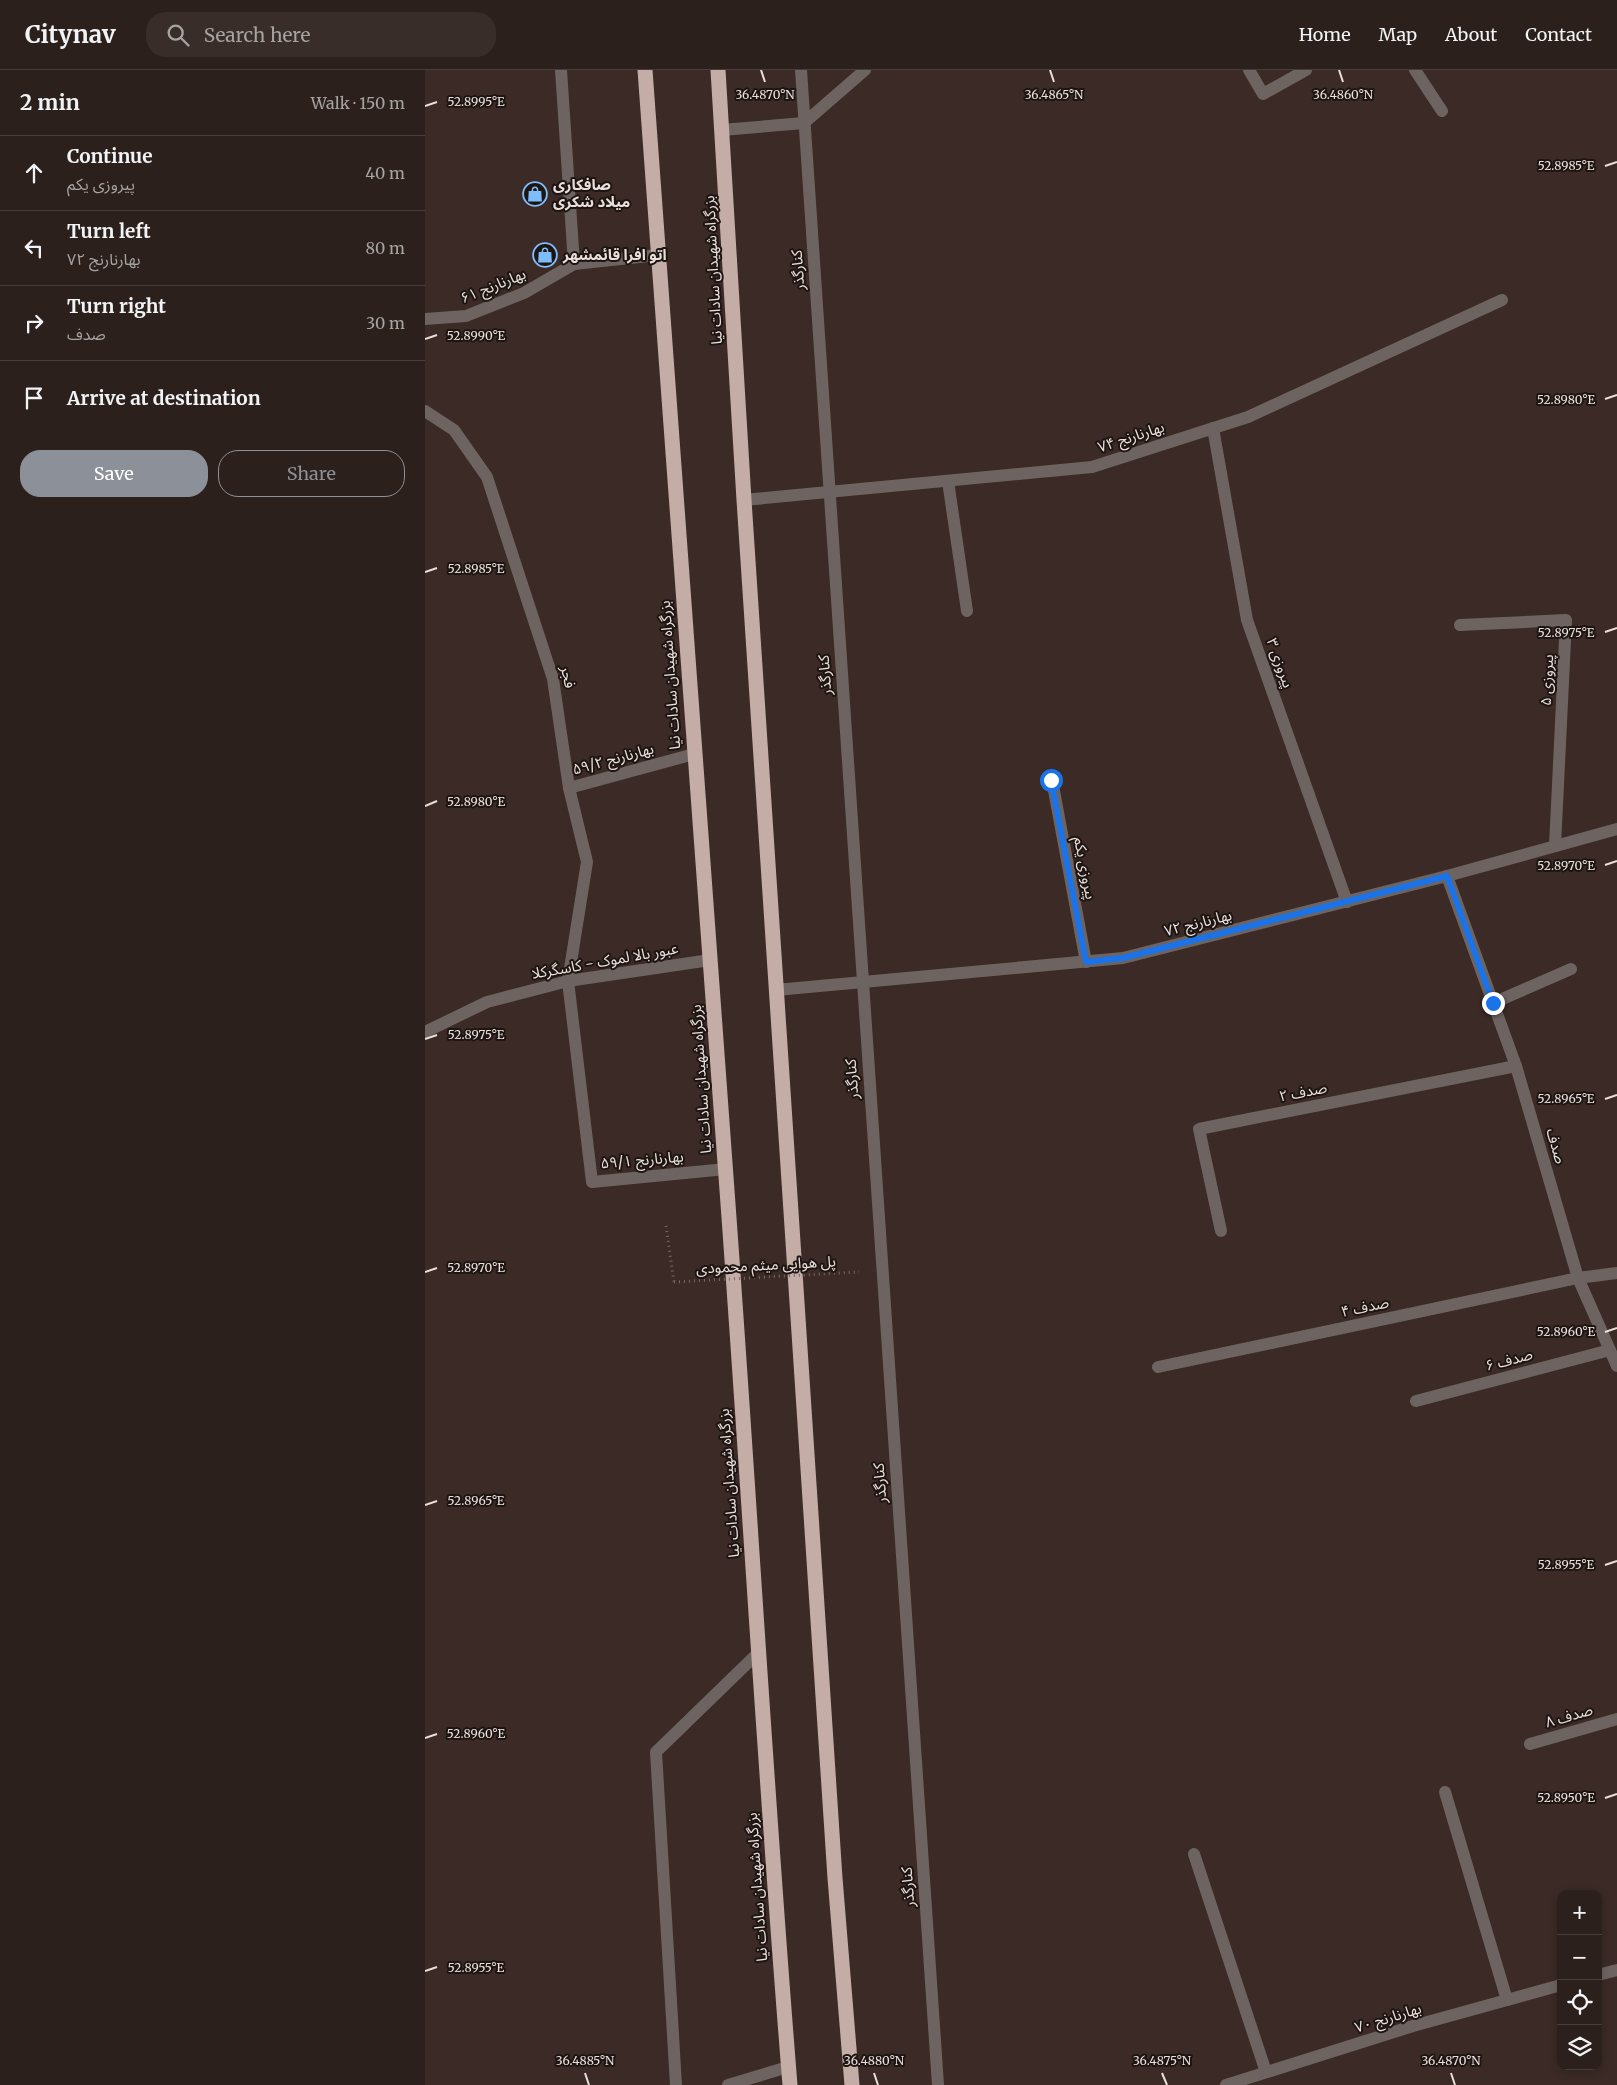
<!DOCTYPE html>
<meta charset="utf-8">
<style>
:root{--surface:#2c201c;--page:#382d29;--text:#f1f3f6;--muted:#a6a3a3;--line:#483e3b;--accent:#8c9099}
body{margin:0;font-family:Merriweather,"Noto Sans Arabic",serif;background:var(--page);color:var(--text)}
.controls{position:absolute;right:15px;bottom:15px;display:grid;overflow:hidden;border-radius:10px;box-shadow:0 2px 8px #0003}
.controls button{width:45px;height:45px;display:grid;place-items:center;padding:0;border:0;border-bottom:1px solid var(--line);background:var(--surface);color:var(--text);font:25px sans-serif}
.stop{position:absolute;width:15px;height:15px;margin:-11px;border:4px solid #1a73e8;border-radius:50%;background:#fff}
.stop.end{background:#1a73e8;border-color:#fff;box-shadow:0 1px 5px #0008}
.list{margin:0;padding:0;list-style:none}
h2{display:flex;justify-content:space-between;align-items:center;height:65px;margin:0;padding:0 20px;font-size:21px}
h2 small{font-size:16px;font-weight:400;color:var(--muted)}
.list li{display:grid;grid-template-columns:32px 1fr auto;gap:15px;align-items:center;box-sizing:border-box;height:75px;padding:0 20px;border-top:1px solid var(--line)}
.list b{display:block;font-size:19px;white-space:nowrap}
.list p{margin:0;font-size:16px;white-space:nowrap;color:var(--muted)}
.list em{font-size:16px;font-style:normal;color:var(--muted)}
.actions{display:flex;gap:10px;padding:15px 20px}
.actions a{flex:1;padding:11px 0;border:1px solid var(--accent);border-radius:20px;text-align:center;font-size:18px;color:var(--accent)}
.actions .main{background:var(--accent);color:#fff}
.icon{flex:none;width:28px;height:28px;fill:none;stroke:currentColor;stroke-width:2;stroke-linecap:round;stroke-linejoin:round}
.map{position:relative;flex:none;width:1192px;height:2015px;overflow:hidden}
header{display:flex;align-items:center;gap:30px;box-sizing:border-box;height:70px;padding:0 25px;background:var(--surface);border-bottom:1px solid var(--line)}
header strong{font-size:24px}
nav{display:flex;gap:28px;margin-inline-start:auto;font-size:18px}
.search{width:350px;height:45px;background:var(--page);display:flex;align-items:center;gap:12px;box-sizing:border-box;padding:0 18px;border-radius:20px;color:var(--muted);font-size:19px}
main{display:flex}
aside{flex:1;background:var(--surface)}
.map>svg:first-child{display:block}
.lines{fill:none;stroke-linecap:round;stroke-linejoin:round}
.path{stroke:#776863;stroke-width:3;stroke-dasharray:1 4;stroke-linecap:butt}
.minor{stroke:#6d6461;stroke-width:12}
.highway{stroke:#c3ada6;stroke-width:15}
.path-bridge{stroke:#776863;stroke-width:3;stroke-dasharray:1 4;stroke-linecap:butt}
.route{stroke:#1a73e8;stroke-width:6}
.ticks{fill:none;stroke:#ebdfdb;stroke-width:2}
.labels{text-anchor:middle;stroke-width:4;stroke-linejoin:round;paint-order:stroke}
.poi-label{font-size:15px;font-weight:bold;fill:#ebdfdb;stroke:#1d1512;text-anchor:start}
.street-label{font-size:15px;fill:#ebdfdb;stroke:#1d1512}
.ticks-label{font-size:12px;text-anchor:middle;fill:#ebdfdb;stroke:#1d1512;stroke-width:4;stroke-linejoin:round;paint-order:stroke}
</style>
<header>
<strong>Citynav</strong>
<div class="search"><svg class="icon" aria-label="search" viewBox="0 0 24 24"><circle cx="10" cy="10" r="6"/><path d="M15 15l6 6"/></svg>Search here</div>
<nav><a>Home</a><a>Map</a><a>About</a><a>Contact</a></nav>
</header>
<main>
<aside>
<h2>2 min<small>Walk · 150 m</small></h2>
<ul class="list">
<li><svg class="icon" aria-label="ahead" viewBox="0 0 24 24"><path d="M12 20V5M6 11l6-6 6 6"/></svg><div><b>Continue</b><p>پیروزی یکم</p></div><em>40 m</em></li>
<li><svg class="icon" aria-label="left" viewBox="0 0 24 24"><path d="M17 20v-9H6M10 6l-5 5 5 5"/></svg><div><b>Turn left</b><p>بهارنارنج ۷۲</p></div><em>80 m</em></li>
<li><svg class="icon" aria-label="right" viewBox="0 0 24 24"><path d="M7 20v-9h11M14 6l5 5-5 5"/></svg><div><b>Turn right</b><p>صدف</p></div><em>30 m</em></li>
<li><svg class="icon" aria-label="arrive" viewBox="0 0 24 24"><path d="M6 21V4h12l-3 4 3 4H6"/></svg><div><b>Arrive at destination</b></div></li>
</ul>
<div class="actions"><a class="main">Save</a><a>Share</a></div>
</aside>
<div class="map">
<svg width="1192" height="2015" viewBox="0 0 1192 2015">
<rect width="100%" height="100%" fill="#3b2a25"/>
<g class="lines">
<path class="path" d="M241 1156 249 1212"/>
<g class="minor">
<path d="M136 0 149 194"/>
<path d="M376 0 513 2015"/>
<path d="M824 0 838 24 881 0"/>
<path d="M990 0 1017 41"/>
<path d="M297 60 379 53 440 0"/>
<path d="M0 249 41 246 99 223 149 194 233 185"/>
<path d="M0 341 29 360 62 407 128 609 144 718 162 792 143 911 167 1112 301 1099"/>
<path d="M788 358 822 550 922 832"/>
<path d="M523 411 542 541"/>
<path d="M319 430 667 397 823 347 1077 230"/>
<path d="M1035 555 1141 550 1130 776"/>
<path d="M627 710 661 892"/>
<path d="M144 718 269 684"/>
<path d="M1022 806 1091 996 1153 1208 1192 1296"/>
<path d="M351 920 698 888 1022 806 1192 759"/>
<path d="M1068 933 1146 899"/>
<path d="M0 962 62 932 143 911 285 890"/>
<path d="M796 1161 774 1059 1091 996"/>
<path d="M733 1297 1153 1208 1192 1203"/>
<path d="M991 1331 1185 1280"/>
<path d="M1105 1674 1192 1649"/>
<path d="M1020 1722 1082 1930"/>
<path d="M769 1784 841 2002"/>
<path d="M1173 1905 1192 1900"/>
<path d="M251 2015 231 1682 333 1583"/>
<path d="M303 2015 363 1997"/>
<path d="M801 2015 988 1956 1136 1915"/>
</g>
<g class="highway">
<path d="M220 0C244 365 273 729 300 1093 323 1401 340 1708 365 2015"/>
<path d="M293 0 319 430 410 1808 427 2015"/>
</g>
<path class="path-bridge" d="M249 1212 434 1202"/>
</g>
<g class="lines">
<path class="route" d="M626 710 661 892 698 888 1022 806 1068 933"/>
</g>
<path class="ticks" d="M336 0 340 12M625 0 629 12M914 0 918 12M0 36 12 32M1180 96 1192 92M0 269 12 265M1180 329 1192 325M0 502 12 498M1180 562 1192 558M0 736 12 731M1180 795 1192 791M0 969 12 965M1180 1029 1192 1025M0 1202 12 1198M1180 1262 1192 1258M0 1435 12 1431M1180 1495 1192 1491M0 1668 12 1664M1180 1728 1192 1724M0 1901 12 1897M160 2003 164 2015M449 2003 453 2015M737 2003 742 2015M1026 2003 1030 2015"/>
<defs>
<g id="shop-ring" transform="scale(1.25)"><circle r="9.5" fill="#1d1512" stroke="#7fbdfa" stroke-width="1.5"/><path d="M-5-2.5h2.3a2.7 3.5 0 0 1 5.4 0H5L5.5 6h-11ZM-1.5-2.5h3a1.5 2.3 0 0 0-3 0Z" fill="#7fbdfa"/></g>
</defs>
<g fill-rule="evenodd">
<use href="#shop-ring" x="110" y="124"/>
<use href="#shop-ring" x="120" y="185"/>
</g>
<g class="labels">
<g class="poi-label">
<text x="128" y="120">صافکاری<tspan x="128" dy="17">میلاد شکری</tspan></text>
<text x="138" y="190">اتو افرا قائمشهر</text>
</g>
<g class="street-label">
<text transform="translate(288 200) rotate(-93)" y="5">بزرگراه شهیدان سادات نیا</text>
<text transform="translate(373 200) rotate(-94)" y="5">کنارگذر</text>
<text transform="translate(68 216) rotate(-22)" y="5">بهارنارنج ۶۱</text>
<text transform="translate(706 367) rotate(-18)" y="5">بهارنارنج ۷۴</text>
<text transform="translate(855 593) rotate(70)" y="5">پیروزی ۳</text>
<text transform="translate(245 605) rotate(-94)" y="5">بزرگراه شهیدان سادات نیا</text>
<text transform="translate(400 605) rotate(-94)" y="5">کنارگذر</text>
<text transform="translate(143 607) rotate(77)" y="5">فجر</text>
<text transform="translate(1122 610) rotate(-87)" y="5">پیروزی ۵</text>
<text transform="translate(188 689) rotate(-15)" y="5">بهارنارنج ۵۹/۲</text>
<text transform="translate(660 798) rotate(79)" y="5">پیروزی یکم</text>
<text transform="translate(773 853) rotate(-14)" y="5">بهارنارنج ۷۲</text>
<text transform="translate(180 891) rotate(-10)" y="5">عبور بالا لموک - کاسگرکلا</text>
<text transform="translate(276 1009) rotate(-94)" y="5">بزرگراه شهیدان سادات نیا</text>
<text transform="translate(427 1009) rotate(-94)" y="5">کنارگذر</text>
<text transform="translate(878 1022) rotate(-11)" y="5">صدف ۲</text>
<text transform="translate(1131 1076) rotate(74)" y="5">صدف</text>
<text transform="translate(217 1090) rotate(-5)" y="5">بهارنارنج ۵۹/۱</text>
<text transform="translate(341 1195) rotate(-3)" y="5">پل هوایی میثم محمودی</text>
<text transform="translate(940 1237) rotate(-12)" y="5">صدف ۴</text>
<text transform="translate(1084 1290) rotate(-15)" y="5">صدف ۶</text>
<text transform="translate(304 1413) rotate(-94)" y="5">بزرگراه شهیدان سادات نیا</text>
<text transform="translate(455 1413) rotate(-94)" y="5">کنارگذر</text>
<text transform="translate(1144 1646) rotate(-16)" y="5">صدف ۸</text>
<text transform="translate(332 1817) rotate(-94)" y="5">بزرگراه شهیدان سادات نیا</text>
<text transform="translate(483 1817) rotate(-94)" y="5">کنارگذر</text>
<text transform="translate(963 1948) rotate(-17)" y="5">بهارنارنج ۷۰</text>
</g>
</g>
<g class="ticks-label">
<text x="629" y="29">36.4865°N</text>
<text x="340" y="29">36.4870°N</text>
<text x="918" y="29">36.4860°N</text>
<text x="51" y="36">52.8995°E</text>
<text x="1141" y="100">52.8985°E</text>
<text x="51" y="270">52.8990°E</text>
<text x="1141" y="334">52.8980°E</text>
<text x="51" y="503">52.8985°E</text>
<text x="1141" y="567">52.8975°E</text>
<text x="51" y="736">52.8980°E</text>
<text x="1141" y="800">52.8970°E</text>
<text x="51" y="969">52.8975°E</text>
<text x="1141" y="1033">52.8965°E</text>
<text x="51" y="1202">52.8970°E</text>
<text x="1141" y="1266">52.8960°E</text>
<text x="51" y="1435">52.8965°E</text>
<text x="1141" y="1499">52.8955°E</text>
<text x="51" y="1668">52.8960°E</text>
<text x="1141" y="1732">52.8950°E</text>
<text x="51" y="1902">52.8955°E</text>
<text x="160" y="1995">36.4885°N</text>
<text x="449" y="1995">36.4880°N</text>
<text x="737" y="1995">36.4875°N</text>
<text x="1026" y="1995">36.4870°N</text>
</g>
</svg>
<div class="controls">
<button>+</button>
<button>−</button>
<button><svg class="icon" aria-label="locate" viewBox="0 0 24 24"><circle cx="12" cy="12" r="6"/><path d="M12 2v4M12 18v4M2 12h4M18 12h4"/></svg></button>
<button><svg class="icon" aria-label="layers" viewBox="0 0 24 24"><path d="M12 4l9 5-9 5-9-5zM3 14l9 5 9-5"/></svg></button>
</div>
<div class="stop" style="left:626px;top:710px"></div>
<div class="stop end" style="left:1068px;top:933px"></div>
</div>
</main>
